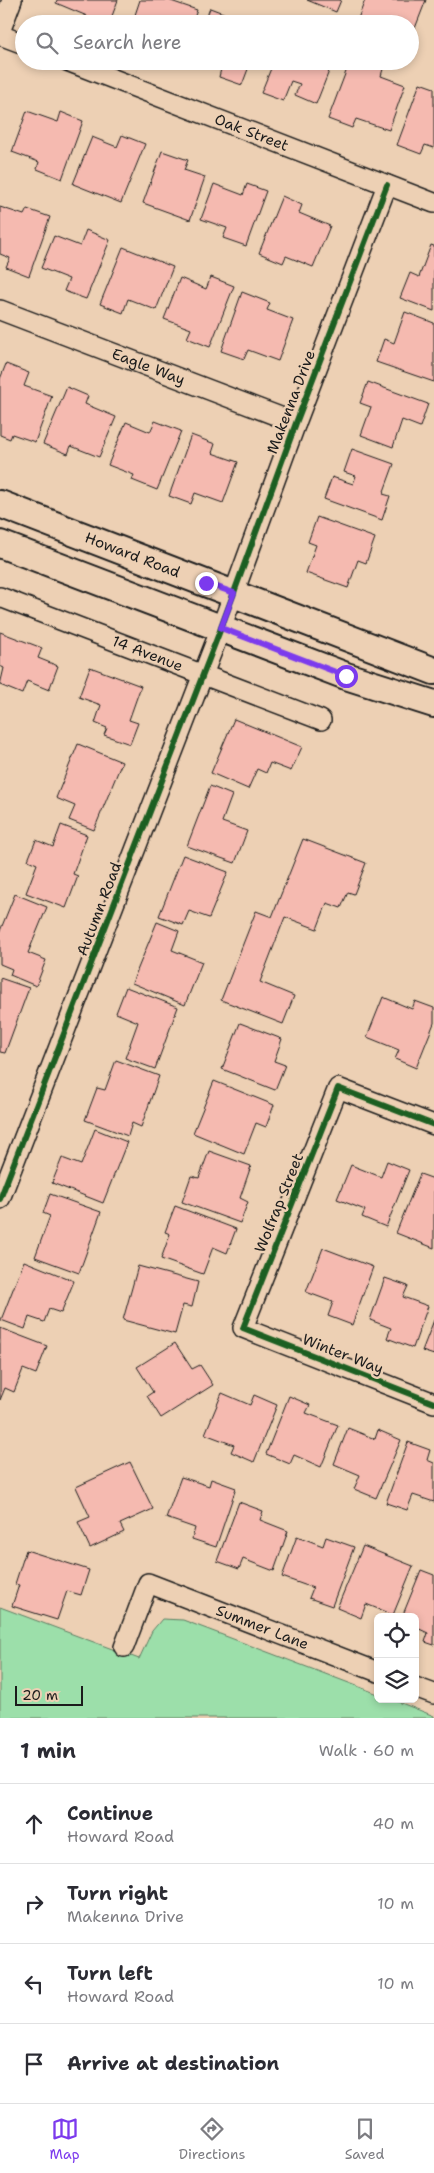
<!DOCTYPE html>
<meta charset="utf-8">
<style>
:root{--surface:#fff;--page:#f7f7f7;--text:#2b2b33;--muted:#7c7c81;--line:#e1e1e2;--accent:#7c3aed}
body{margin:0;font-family:"Shantell Sans",sans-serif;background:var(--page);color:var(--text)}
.controls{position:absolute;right:15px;bottom:15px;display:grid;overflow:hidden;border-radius:8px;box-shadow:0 2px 8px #0003}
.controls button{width:45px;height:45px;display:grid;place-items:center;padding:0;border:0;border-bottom:1px solid var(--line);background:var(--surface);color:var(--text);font:25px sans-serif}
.scale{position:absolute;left:15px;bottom:12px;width:68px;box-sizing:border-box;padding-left:5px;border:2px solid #1c1c1c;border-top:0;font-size:14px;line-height:18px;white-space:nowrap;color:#1c1c1c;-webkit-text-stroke:4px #edd0b4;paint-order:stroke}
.stop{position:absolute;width:15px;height:15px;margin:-11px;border:4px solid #7c3aed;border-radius:50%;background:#fff}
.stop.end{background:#7c3aed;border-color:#fff;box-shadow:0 1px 5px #0008}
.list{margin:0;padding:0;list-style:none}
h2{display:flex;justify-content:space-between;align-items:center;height:65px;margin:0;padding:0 20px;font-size:21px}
h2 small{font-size:16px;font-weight:400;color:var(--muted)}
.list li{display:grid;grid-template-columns:32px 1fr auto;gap:15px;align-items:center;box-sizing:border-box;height:80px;padding:0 20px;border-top:1px solid var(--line)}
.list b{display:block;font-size:19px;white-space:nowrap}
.list p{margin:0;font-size:16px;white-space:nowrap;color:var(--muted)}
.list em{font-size:16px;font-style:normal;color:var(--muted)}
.icon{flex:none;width:28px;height:28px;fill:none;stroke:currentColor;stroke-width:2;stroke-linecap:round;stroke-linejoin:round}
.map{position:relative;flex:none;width:434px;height:1718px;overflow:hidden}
.search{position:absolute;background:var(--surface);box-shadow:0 2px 8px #0003;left:15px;right:15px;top:15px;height:55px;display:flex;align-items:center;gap:12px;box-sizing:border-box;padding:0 18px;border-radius:28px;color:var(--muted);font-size:19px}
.sheet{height:385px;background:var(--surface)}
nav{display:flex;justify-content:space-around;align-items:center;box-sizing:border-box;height:70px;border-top:1px solid var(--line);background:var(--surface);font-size:14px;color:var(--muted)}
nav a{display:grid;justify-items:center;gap:2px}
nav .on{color:var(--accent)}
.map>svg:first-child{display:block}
.green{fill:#9cdfaa;stroke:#5c7e63}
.building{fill:#f5bab0;stroke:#1c1c1c}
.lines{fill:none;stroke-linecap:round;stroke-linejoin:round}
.minor-casing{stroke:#1c1c1c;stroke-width:22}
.secondary-casing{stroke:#1c1c1c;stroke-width:30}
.minor{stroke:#edd0b4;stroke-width:19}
.secondary{stroke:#edd0b4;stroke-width:26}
.cycleway-casing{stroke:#edd0b4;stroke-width:9}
.cycleway{stroke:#1b5e20;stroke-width:6}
.route{stroke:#7c3aed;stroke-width:6}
.labels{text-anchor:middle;stroke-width:5;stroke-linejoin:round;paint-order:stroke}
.street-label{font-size:15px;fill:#1c1c1c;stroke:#edd0b4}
</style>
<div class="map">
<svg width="434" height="1718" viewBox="0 0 434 1718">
<rect width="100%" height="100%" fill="#edd0b4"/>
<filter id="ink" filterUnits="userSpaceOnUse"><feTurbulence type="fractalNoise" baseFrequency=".02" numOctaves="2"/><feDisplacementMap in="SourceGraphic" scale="10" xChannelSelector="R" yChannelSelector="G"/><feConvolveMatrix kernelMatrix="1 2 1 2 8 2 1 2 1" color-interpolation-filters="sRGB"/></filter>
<g filter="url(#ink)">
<path class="green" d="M0 1607 139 1659 152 1631 162 1619 183 1620 378 1694V1699H391L434 1716V1718H0Z"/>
<g class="building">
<path d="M57 0H118L109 24H84L87 16 56 3Z"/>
<path d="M140 0H168L197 10 192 24H132Z"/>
<path d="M307 0H341L336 12Z"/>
<path d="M365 0H426L412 36H410V24H356Z"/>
<path d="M210 8 252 24H204Z"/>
<path d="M223 61H251L242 85 219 77Z"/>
<path d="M274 61H333L316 104 295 95 300 84 291 81 283 101 261 93Z"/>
<path d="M350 61H363L383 69 381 76 405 85 389 130 356 119 352 128 328 119Z"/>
<path d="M420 83 434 88V148L425 145 421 154 397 145Z"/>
<path d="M27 111 58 122 61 112 83 121 62 179 37 169 39 162 12 152Z"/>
<path d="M122 135 145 144 121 203 73 184 92 137 117 147Z"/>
<path d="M162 151 188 160 184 170 205 177 190 220 143 203Z"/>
<path d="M214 184 243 195 247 184 266 191 246 246 223 238 227 228 201 219Z"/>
<path d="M282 196 302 205 299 213 330 226 313 267 286 256 283 263 259 253Z"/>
<path d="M0 207 24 215 27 209 50 217 29 276 6 267 10 258 0 254Z"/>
<path d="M86 230 110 240 86 299 64 291 69 279 41 268 54 236 80 246Z"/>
<path d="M431 245 434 246V311L400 298 410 273 419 277Z"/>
<path d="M123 247 173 267 156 310 128 299 123 313 100 304Z"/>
<path d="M211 277 234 286 210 347 187 338 191 329 164 319 180 278 206 289Z"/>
<path d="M242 292 270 303 267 310 293 320 278 361 248 350 244 359 221 351Z"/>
<path d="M405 312 434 323V382L376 362 384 339 394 343Z"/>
<path d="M6 364 29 373 24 386 52 396 35 442 12 434 10 439 0 435V379Z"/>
<path d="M368 382 428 404 420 427 402 420 393 447 361 435 371 407 360 403Z"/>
<path d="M67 387 88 396 85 404 116 417 99 457 71 446 68 454 43 444Z"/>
<path d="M155 421 181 431 157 490 132 480 134 475 108 465 126 422 150 432Z"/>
<path d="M191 435 215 444 212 453 238 462 223 503 195 493 191 504 169 496Z"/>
<path d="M352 449 394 464 383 494 390 496 382 520 324 499 332 477 353 484 356 476 344 472Z"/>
<path d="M317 517 375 538 366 563 358 560 348 588 306 573 316 545 308 542Z"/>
<path d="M0 632 42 648 38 658 58 666 49 690 27 681 22 694 0 685 4 668 0 666Z"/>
<path d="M90 667 141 686 129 720 138 723 130 744 104 735 107 728 95 723 101 705 79 697Z"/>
<path d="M234 719 302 747 291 771 270 763 266 773 257 769 248 789 211 773Z"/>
<path d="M78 744 122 762 94 830 69 820 75 806 56 798Z"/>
<path d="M210 786 232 795 222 822 247 831 235 863 187 846Z"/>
<path d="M61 825 87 835 73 874 78 876 66 908 26 893 37 864 28 860 36 840 53 847Z"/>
<path d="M303 839 366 863 354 894 348 892 341 908 327 903 317 929 285 917 260 982 294 996 283 1024 221 1000 256 911 272 917Z"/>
<path d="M183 855 228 872 209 918 189 911 183 925 159 916Z"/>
<path d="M15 894 47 907 28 953 46 960 36 986 10 975 12 969 0 964V931Z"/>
<path d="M157 922 179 931 172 950 202 962 185 1005 132 983Z"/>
<path d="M0 978 29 988 5 1053 0 1052Z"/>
<path d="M126 987 178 1007 155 1069 125 1058 138 1022 116 1013Z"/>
<path d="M383 997 412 1009 415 1001 434 1008V1023L416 1068 395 1059 399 1050 367 1037Z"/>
<path d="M240 1023 282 1039 274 1061 285 1065 275 1090 222 1069Z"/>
<path d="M116 1060 159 1076 141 1127 132 1123 128 1136 85 1120 97 1088 105 1090Z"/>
<path d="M214 1081 274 1105 266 1127 256 1123 244 1154 193 1133Z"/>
<path d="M95 1129 127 1142 103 1203 52 1183 62 1158 81 1165Z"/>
<path d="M209 1151 251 1166 240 1198 248 1202 240 1223 182 1202 191 1176 199 1178Z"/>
<path d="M387 1161 409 1170 386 1227 362 1217 365 1210 337 1199 351 1165 381 1177Z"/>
<path d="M420 1174 434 1179V1248L396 1233Z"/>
<path d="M50 1194 101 1212 79 1273 35 1257 50 1216 43 1213Z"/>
<path d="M175 1206 236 1229 227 1253 213 1247 203 1274 161 1259 170 1234 165 1232Z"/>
<path d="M323 1248 373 1267 352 1325 328 1316 333 1302 306 1292Z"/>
<path d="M24 1261 74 1281 61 1313 49 1309 44 1322 29 1317 25 1329 1 1320Z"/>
<path d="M138 1266 198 1282 192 1307 183 1305 175 1334 123 1320Z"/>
<path d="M385 1278 408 1286 403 1297 428 1306 413 1348 387 1338 391 1328 370 1320Z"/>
<path d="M434 1320V1355L422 1351Z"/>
<path d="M0 1328 47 1346 36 1374 23 1369 14 1392 5 1388 0 1400Z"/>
<path d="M175 1343 192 1369 200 1365 213 1385 161 1418 147 1396 153 1392 137 1367Z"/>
<path d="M222 1393 250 1405 254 1395 277 1405 254 1462 231 1452 234 1445 205 1434Z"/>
<path d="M289 1396 310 1405 306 1413 338 1425 321 1467 294 1455 290 1464 266 1454Z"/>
<path d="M348 1428 375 1439 378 1430 401 1440 376 1498 354 1489 360 1475 334 1464Z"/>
<path d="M408 1442 430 1450 427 1460 434 1463V1502L413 1495 407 1510 386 1503Z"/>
<path d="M130 1462 153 1509 120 1524 124 1532 90 1548 78 1522 90 1517 76 1487Z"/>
<path d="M181 1477 209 1486 211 1479 236 1488 216 1547 192 1539 195 1528 166 1518Z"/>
<path d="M239 1502 263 1511 260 1520 288 1531 274 1571 243 1559 239 1569 217 1561Z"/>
<path d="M297 1536 323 1546 326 1537 354 1547 332 1606 309 1598 313 1588 282 1577Z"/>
<path d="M363 1546 413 1566 393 1615 366 1604 361 1618 337 1608Z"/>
<path d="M26 1550 89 1570 81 1595 67 1591 57 1620 12 1606 19 1585 15 1584Z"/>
<path d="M421 1570 434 1575V1645L425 1642 428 1633 415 1627V1617H402Z"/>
</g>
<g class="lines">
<g class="minor-casing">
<g id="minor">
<path d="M0 32 12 0"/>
<path d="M0 35 24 44"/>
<path id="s1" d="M67 61 434 203"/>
<path id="s2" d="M0 310 296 423"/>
<path id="s3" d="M0 597 321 720"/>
<path d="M434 1125 338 1088 243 1328 434 1403"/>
<path d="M0 1199 221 628 296 423 387 185"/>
<path id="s4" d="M124 1647 148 1583 378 1672"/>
<path d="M415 1687 434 1694"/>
</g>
</g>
<g class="secondary-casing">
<g id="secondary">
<path id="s5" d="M0 504 434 671"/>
<path d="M0 544 346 676 434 704"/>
</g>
</g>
<use href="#minor" class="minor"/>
<use href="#secondary" class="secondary"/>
<g class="cycleway-casing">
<g id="cycleway">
<path d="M434 1125 338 1088 243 1328 434 1403"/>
<path d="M0 1199 221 628 296 423 387 185"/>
</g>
</g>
<use href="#cycleway" class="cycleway"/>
</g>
</g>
<g class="lines" filter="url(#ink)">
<path class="route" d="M206 583 234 593 221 628 346 676"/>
</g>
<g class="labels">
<g class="street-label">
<text dy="5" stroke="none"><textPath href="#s1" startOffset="198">Oak Street</textPath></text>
<text dy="5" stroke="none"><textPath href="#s2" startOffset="159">Eagle Way</textPath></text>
<text transform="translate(291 402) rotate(-69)" y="5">Makenna Drive</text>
<text dy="5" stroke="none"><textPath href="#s5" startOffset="142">Howard Road</textPath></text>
<text dy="5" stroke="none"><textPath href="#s3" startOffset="158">14 Avenue</textPath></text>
<text transform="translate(99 909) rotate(-69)" y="5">Autumn Road</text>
<text transform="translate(279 1203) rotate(-68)" y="5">Wolfrap Street</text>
<text transform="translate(343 1354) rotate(21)" y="5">Winter Way</text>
<text dy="5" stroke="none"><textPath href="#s4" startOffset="191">Summer Lane</textPath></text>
</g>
</g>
</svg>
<div class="controls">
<button><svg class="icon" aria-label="locate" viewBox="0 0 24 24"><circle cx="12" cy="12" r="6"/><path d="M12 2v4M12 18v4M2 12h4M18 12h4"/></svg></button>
<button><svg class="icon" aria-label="layers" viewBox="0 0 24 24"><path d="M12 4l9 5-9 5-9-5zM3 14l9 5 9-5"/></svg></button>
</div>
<div class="scale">20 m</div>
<div class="stop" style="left:346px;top:676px"></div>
<div class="stop end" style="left:206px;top:583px"></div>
<div class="search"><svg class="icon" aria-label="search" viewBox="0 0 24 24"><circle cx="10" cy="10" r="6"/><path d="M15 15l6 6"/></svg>Search here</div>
</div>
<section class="sheet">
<h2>1 min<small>Walk · 60 m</small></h2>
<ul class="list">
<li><svg class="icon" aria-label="ahead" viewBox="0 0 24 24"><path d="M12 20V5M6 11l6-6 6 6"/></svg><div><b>Continue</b><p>Howard Road</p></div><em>40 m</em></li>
<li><svg class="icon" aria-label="right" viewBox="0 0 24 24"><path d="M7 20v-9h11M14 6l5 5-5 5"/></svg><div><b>Turn right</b><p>Makenna Drive</p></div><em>10 m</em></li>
<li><svg class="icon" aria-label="left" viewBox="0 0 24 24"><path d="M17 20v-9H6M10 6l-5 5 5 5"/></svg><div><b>Turn left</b><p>Howard Road</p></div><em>10 m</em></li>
<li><svg class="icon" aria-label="arrive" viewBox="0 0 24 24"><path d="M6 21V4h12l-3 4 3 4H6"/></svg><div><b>Arrive at destination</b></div></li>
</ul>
</section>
<nav>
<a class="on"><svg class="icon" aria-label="map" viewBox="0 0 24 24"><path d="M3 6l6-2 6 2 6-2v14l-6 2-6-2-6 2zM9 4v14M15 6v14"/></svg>Map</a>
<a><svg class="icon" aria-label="directions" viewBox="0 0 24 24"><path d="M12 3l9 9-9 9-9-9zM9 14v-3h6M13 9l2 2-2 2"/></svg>Directions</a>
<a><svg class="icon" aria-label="saved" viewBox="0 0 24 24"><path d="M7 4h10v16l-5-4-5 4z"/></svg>Saved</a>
</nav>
